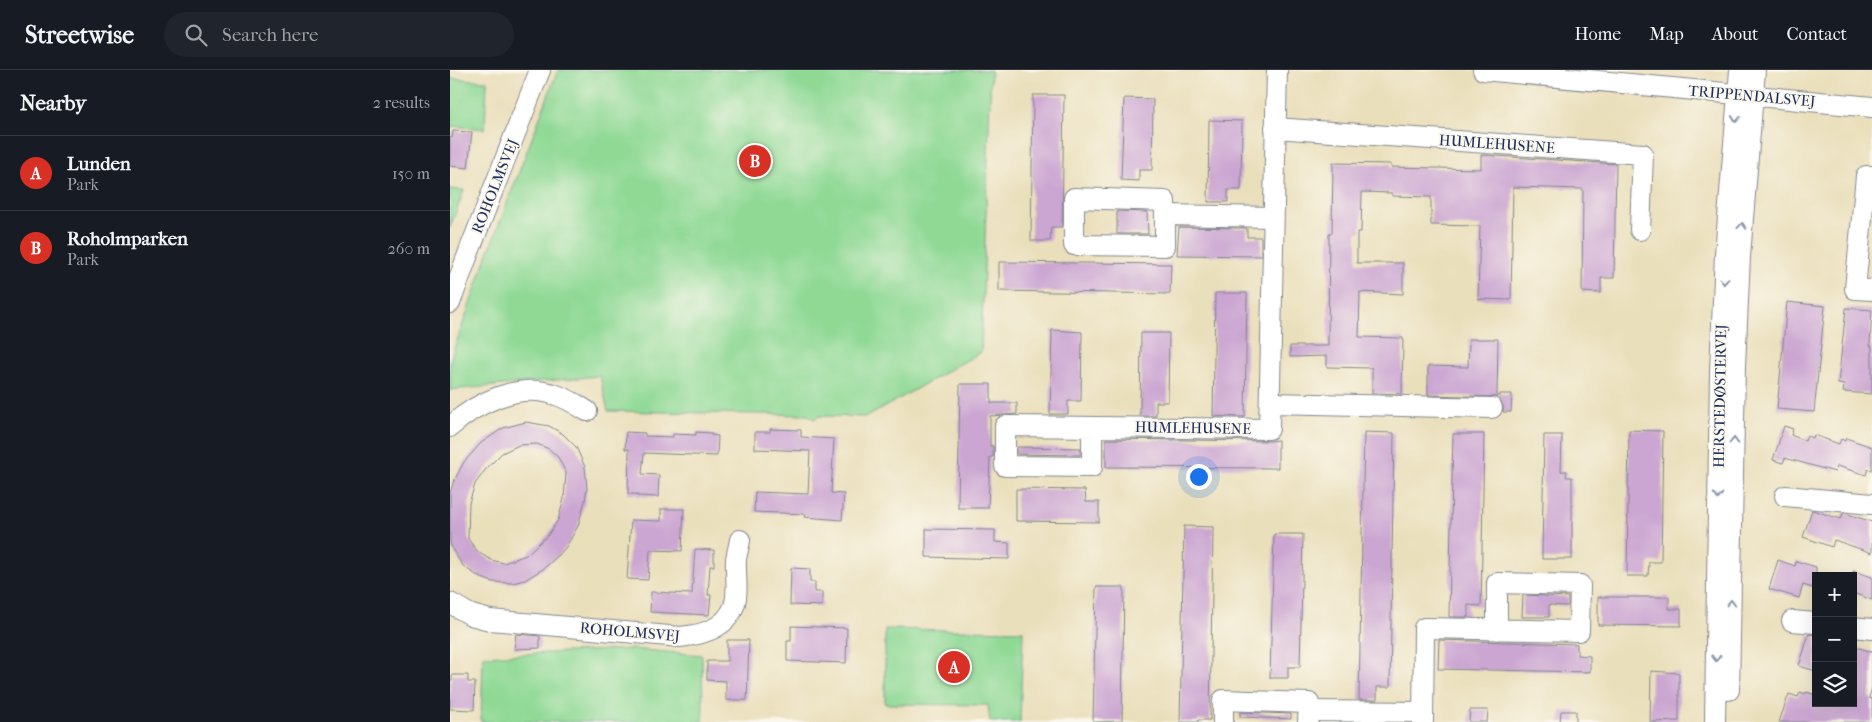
<!DOCTYPE html>
<meta charset="utf-8">
<style>
:root{--surface:#171b24;--page:#20242c;--text:#f1f3f6;--muted:#9ea1a6;--line:#363941;--accent:#d93025}
body{margin:0;font-family:"IM FELL French Canon",serif;background:var(--page);color:var(--text)}
.controls{position:absolute;right:15px;bottom:15px;display:grid;overflow:hidden;border-radius:0px;box-shadow:0 5px 20px #0002}
.controls button{width:45px;height:45px;display:grid;place-items:center;padding:0;border:0;border-bottom:1px solid var(--line);background:var(--surface);color:var(--text);font:25px sans-serif}
.you{position:absolute;left:748px;top:406px;width:18px;height:18px;margin:-12px;border:4px solid #fff;border-radius:50%;background:#1a73e8;box-shadow:0 0 0 8px #1a73e833}
.badge{display:grid;place-items:center;width:32px;height:32px;border-radius:50%;background:var(--accent);color:#fff;font-size:16px;font-weight:700}
.pin{position:absolute;translate:-50% -50%;border:2px solid #fff;box-shadow:0 1px 5px #0006}
.list{margin:0;padding:0;list-style:none}
h2{display:flex;justify-content:space-between;align-items:center;height:65px;margin:0;padding:0 20px;font-size:21px}
h2 small{font-size:16px;font-weight:400;color:var(--muted)}
.list li{display:grid;grid-template-columns:32px 1fr auto;gap:15px;align-items:center;box-sizing:border-box;height:75px;padding:0 20px;border-top:1px solid var(--line)}
.list b{display:block;font-size:19px;white-space:nowrap}
.list p{margin:0;font-size:16px;white-space:nowrap;color:var(--muted)}
.list em{font-size:16px;font-style:normal;color:var(--muted)}
.icon{flex:none;width:28px;height:28px;fill:none;stroke:currentColor;stroke-width:2;stroke-linecap:round;stroke-linejoin:round}
.map{position:relative;flex:none;width:1422px;height:652px;overflow:hidden}
header{display:flex;align-items:center;gap:30px;box-sizing:border-box;height:70px;padding:0 25px;background:var(--surface);border-bottom:1px solid var(--line)}
header strong{font-size:24px}
nav{display:flex;gap:28px;margin-inline-start:auto;font-size:18px}
.search{width:350px;height:45px;background:var(--page);display:flex;align-items:center;gap:12px;box-sizing:border-box;padding:0 18px;border-radius:28px;color:var(--muted);font-size:19px}
main{display:flex}
aside{flex:1;background:var(--surface)}
.map>svg:first-child{display:block}
.green{fill:#8fd995;stroke:#55847a}
.building{fill:#cba6d2;fill-rule:evenodd}
.lines{fill:none;stroke-linecap:round;stroke-linejoin:round}
.minor-casing{stroke:#82878c;stroke-width:22}
.minor{stroke:#fff;stroke-width:20}
.oneway{stroke:#8d97ae}
.labels{text-anchor:middle;stroke-width:4;stroke-linejoin:round;paint-order:stroke}
.street-label{font-size:15px;fill:#1b2f5e;stroke:#fbf7ec}
</style>
<header>
<strong>Streetwise</strong>
<div class="search"><svg class="icon" aria-label="search" viewBox="0 0 24 24"><circle cx="10" cy="10" r="6"/><path d="M15 15l6 6"/></svg>Search here</div>
<nav><a>Home</a><a>Map</a><a>About</a><a>Contact</a></nav>
</header>
<main>
<aside>
<h2>Nearby<small>2 results</small></h2>
<ul class="list">
<li><span class="badge">A</span><div><b>Lunden</b><p>Park</p></div><em>150 m</em></li>
<li><span class="badge">B</span><div><b>Roholmparken</b><p>Park</p></div><em>260 m</em></li>
</ul>
</aside>
<div class="map">
<svg width="1422" height="652" viewBox="0 0 1422 652">
<rect width="100%" height="100%" fill="#fbf7ec"/>
<filter id="ink" filterUnits="userSpaceOnUse"><feTurbulence type="fractalNoise" baseFrequency=".02" numOctaves="2"/><feDisplacementMap in="SourceGraphic" scale="10" xChannelSelector="R" yChannelSelector="G"/><feConvolveMatrix kernelMatrix="1 2 1 2 8 2 1 2 1" color-interpolation-filters="sRGB"/></filter>
<filter id="wash" filterUnits="userSpaceOnUse"><feTurbulence type="fractalNoise" baseFrequency=".0096" numOctaves="4" result="noise"/><feDisplacementMap in="SourceGraphic" scale="20" xChannelSelector="R" yChannelSelector="G"/><feGaussianBlur stdDeviation="1.12" result="paint"/><feColorMatrix in="noise" values="0 0 0 0 0 0 0 0 0 0 0 0 0 0 0 0 0 1.4 0 .05"/><feComposite in="paint" operator="in"/></filter>
<g filter="url(#wash)">
<rect width="100%" height="100%" fill="#eadfbb"/>
<g class="green">
<path d="M108 0H541L531 282 417 347 369 346 364 349 358 345 158 341 150 306 0 320V290L38 183Z"/>
<path d="M0 8 37 11 35 59 0 56Z"/>
<path d="M0 119 14 120 0 158Z"/>
<path d="M435 559 573 561 570 652H540L538 635 435 634Z"/>
<path d="M181 579 252 585 253 652H31L33 586Z"/>
</g>
<g id="blocks">
<g class="building">
<path d="M583 25H614L612 157H601L600 171H581Z"/>
<path d="M674 28 703 29 702 100H689V111L671 110Z"/>
<path d="M759 50 792 51 791 120H778V132H758Z"/>
<path d="M3 61 22 62 18 98 0 96V67L2 68Z"/>
<path d="M1031 85 1166 94 1164 208H1151V223L1132 222 1133 119 1063 117 1061 230 1028 229 1030 156 981 155V127L942 126V123L912 122 911 162H907V193H953V224L910 222 909 267 953 268 952 324 922 323V298L877 297V286L840 287V276H878L879 163H882L883 93 941 94V97L1031 99Z"/>
<path d="M667 141 697 142 698 164H667Z"/>
<path d="M729 157 797 158V167H811V186L727 185Z"/>
<path d="M549 192 721 194 720 224 549 221Z"/>
<path d="M765 223H797L795 347 763 346Z"/>
<path d="M1337 232 1375 236 1364 342 1327 339Z"/>
<path d="M1396 238 1422 240 1420 276H1422V324L1393 322 1394 315 1388 314Z"/>
<path d="M602 260 632 262 631 331H618V344H600Z"/>
<path d="M691 263H719L718 332H706V346H690Z"/>
<path d="M1019 269H1048L1047 327 978 325V296L1018 297Z"/>
<path d="M510 314H541V333H567V344L540 346V376H543V387H540L538 438H508Z"/>
<path d="M1050 324H1062L1061 342H1053L1054 338 1050 330Z"/>
<path d="M76 352 99 356 113 364 126 377 135 397 137 418 135 431 128 456 116 477 109 485 93 499 75 510 62 513 43 512 29 507 13 496 2 479 0 472V423L3 413 14 392 31 373 53 358ZM87 374 99 379 108 387 116 403 114 429 108 450 98 465 76 485 54 493 41 490 28 482 18 469 19 433 25 414 36 399 52 383 69 375Z"/>
<path d="M1334 356 1343 359 1341 365 1355 371 1357 366 1363 368 1364 365 1389 374 1391 369 1395 371 1396 368 1422 377V400L1418 399 1416 405 1387 396 1385 402 1335 388 1333 393 1323 390Z"/>
<path d="M320 359 351 360V367L384 369 381 423 394 424 392 450 355 447 356 444 304 442 305 422 358 424 360 381 305 379V362H320Z"/>
<path d="M1179 360 1213 361 1211 492H1199L1198 506H1177Z"/>
<path d="M176 362 195 363V366L223 367V364L246 365V362L261 363V365L268 366 267 386 194 383 192 404 209 405 208 427 187 426V424H178L179 379H175Z"/>
<path d="M914 362 944 363 940 617H927V630H909Z"/>
<path d="M1003 364H1034L1031 536 1018 535V547H999Z"/>
<path d="M1094 365H1112L1111 401H1117L1116 407H1122V489H1092Z"/>
<path d="M656 369 819 371 828 370V398L656 397Z"/>
<path d="M567 377 630 378V385L567 384Z"/>
<path d="M566 419 635 420 636 432H649V452L566 451Z"/>
<path d="M211 439H234L232 481 200 480 198 510 177 509 181 450 211 451Z"/>
<path d="M1362 440 1391 449 1393 443H1395L1422 452V483L1384 470 1382 477 1353 467Z"/>
<path d="M734 456 763 457 760 650H748V652H730Z"/>
<path d="M476 459 545 460V472L559 473V489L476 487Z"/>
<path d="M824 464H853L850 597H838V608H820Z"/>
<path d="M245 479 264 480V496H260L258 525H261L259 545 200 542 201 522 242 524Z"/>
<path d="M1328 490 1345 496 1346 491 1366 497V519L1353 515 1349 528 1319 519Z"/>
<path d="M341 498 360 499V512H365V522H372V536L340 535Z"/>
<path d="M1403 501 1422 507V530L1403 523Z"/>
<path d="M646 517H674L672 651 643 652Z"/>
<path d="M1073 525 1118 527V536L1099 535V547H1072Z"/>
<path d="M1148 527H1219V539H1231V556L1148 555Z"/>
<path d="M341 556 397 558 396 593 337 591V571H341Z"/>
<path d="M66 564 90 566V578L64 579Z"/>
<path d="M1359 564 1366 565V601L1349 596Z"/>
<path d="M277 570H299L297 630H276V611L257 610V591H277Z"/>
<path d="M989 570 1127 574V585L1140 586V602L988 599Z"/>
<path d="M1403 576 1422 582V617L1419 628 1422 629V652H1329L1339 624 1348 627 1350 622 1356 624V622L1366 625V633H1403Z"/>
<path d="M1201 601 1229 603V651L1200 652Z"/>
<path d="M2 605H18V612H25L24 640 0 639V611H2Z"/>
<path d="M1020 640H1038L1037 652H1019Z"/>
<path d="M1111 641H1126V652H1110Z"/>
<path d="M790 642 841 644V649L790 647Z"/>
</g>
</g>
</g>
<g filter="url(#ink)">
<use href="#blocks" fill-opacity="0" stroke="#82878c" stroke-width="1"/>
<g class="lines">
<g class="minor-casing">
<g id="minor">
<path d="M1033 0 1422 37"/>
<path d="M825 58 1193 84 1190 160"/>
<path d="M1422 106H1416L1405 219 1422 220"/>
<path d="M624 128 715 131V176L624 175Z"/>
<path d="M716 145 823 147"/>
<path d="M0 233 20 179 90 0"/>
<path d="M820 333 1042 338"/>
<path d="M0 357C27 332 69 312 106 325 117 328 127 335 137 341"/>
<path d="M642 357V397L555 396V356L819 359 827 0"/>
<path d="M1335 426 1422 434"/>
<path d="M0 533 21 545 40 550 230 567C252 565 276 559 284 536 289 523 285 503 286 489 287 483 289 476 290 470"/>
<path d="M1342 551 1366 553"/>
<path d="M1403 557 1422 559"/>
<path d="M1279 620 1285 296 1290 186 1305 0"/>
<path d="M859 641 973 642"/>
<path d="M773 652V630L859 633 858 652"/>
<path d="M973 652 974 558 1129 561 1130 515 1047 513V560"/>
<path d="M1265 652 1270 301 1275 184 1290 0"/>
</g>
</g>
<use href="#minor" class="minor"/>
</g>
<defs><path id="oneway-chevron" d="M-2-3.5L2.5 0L-2 3.5" fill="none" stroke-width="1.6" stroke-linecap="round" stroke-linejoin="round" transform="scale(1.25)"/></defs>
<g class="oneway">
<use href="#oneway-chevron" transform="translate(1286 49) rotate(95)"/>
<use href="#oneway-chevron" transform="translate(1292 156) rotate(-86)"/>
<use href="#oneway-chevron" transform="translate(1274 211) rotate(93)"/>
<use href="#oneway-chevron" transform="translate(1284 371) rotate(-89)"/>
<use href="#oneway-chevron" transform="translate(1268 426) rotate(91)"/>
<use href="#oneway-chevron" transform="translate(1281 533) rotate(-89)"/>
<use href="#oneway-chevron" transform="translate(1266 588) rotate(91)"/>
</g>
</g>
<g class="labels">
<g class="street-label">
<text transform="translate(1302 26) rotate(5)" y="5">TRIPPENDALSVEJ</text>
<text transform="translate(1047 74) rotate(4)" y="5">HUMLEHUSENE</text>
<text transform="translate(45 116) rotate(-68)" y="5">ROHOLMSVEJ</text>
<text transform="translate(1270 326) rotate(-89)" y="5">HERSTEDØSTERVEJ</text>
<text transform="translate(743 358) rotate(1)" y="5">HUMLEHUSENE</text>
<text transform="translate(180 562) rotate(5)" y="5">ROHOLMSVEJ</text>
</g>
</g>
</svg>
<div class="controls">
<button>+</button>
<button>−</button>
<button><svg class="icon" aria-label="layers" viewBox="0 0 24 24"><path d="M12 4l9 5-9 5-9-5zM3 14l9 5 9-5"/></svg></button>
</div>
<div class="you"></div>
<div class="pin badge" style="left:504px;top:597px">A</div>
<div class="pin badge" style="left:305px;top:91px">B</div>
</div>
</main>
